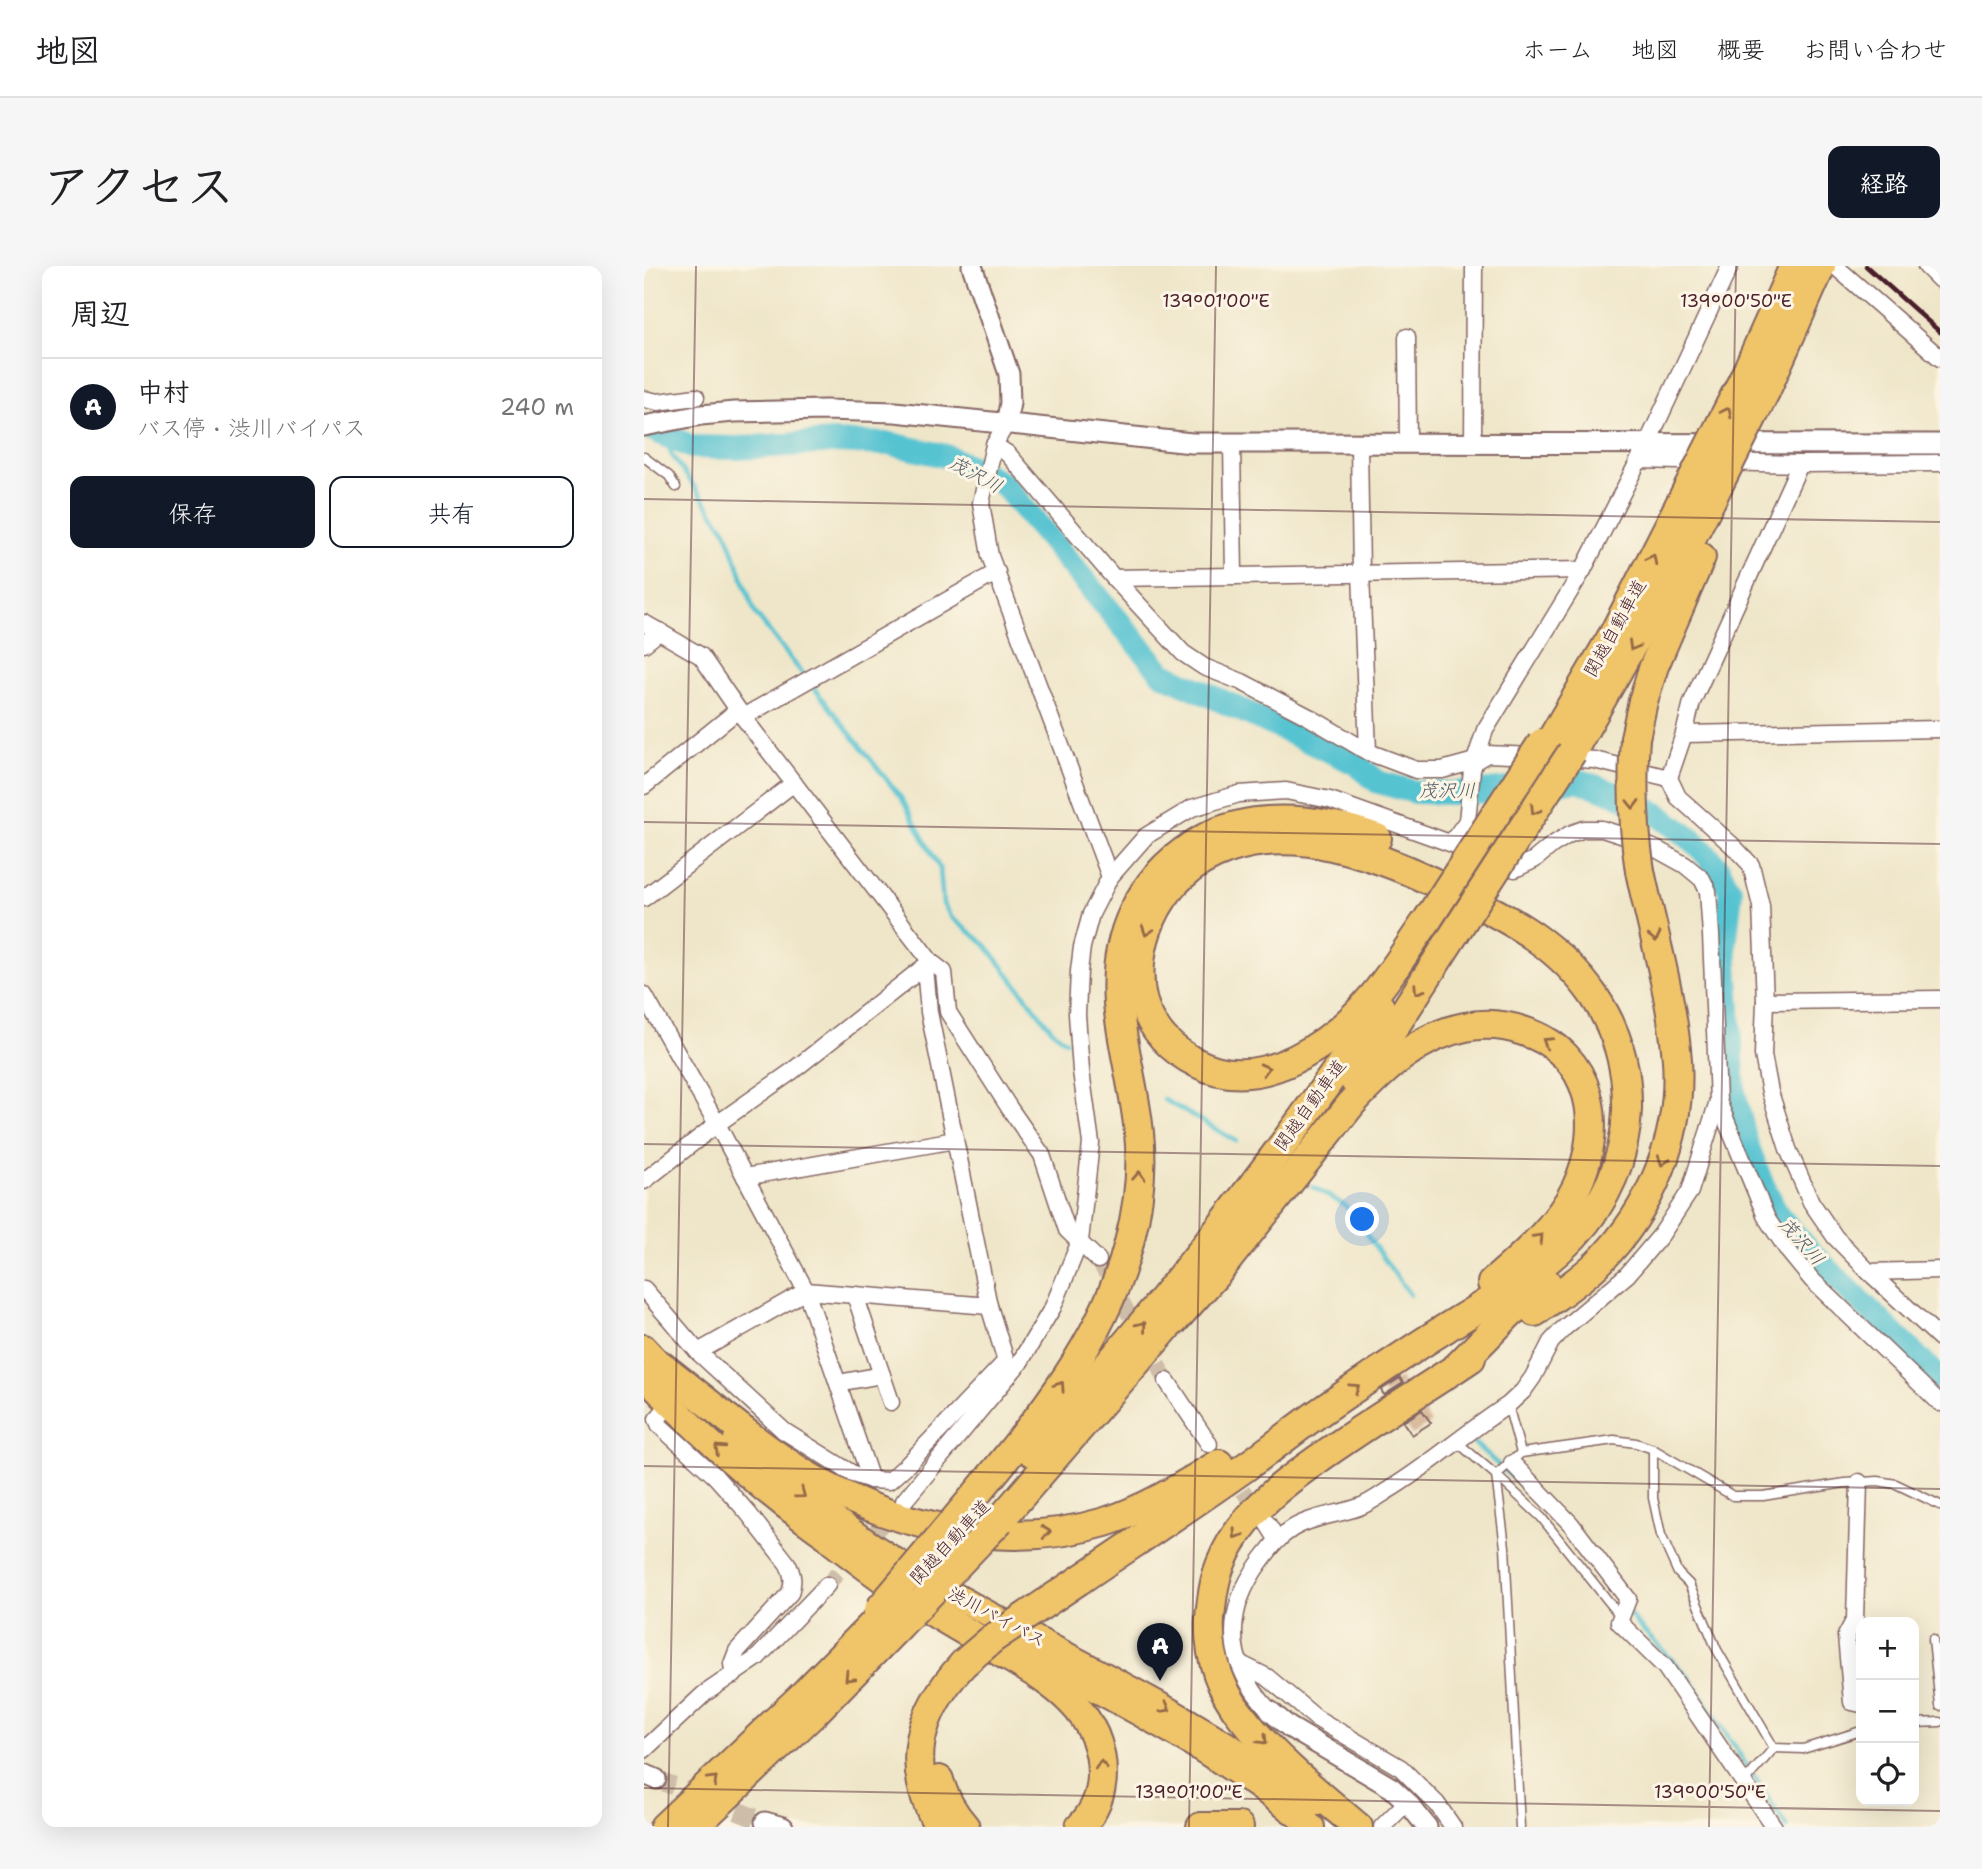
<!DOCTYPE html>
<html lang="ja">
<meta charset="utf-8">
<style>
:root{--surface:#fff;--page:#f6f6f6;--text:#202124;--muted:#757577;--line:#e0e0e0;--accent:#111827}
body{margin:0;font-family:"Shantell Sans","Klee One",sans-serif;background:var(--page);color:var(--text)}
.controls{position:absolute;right:21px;bottom:21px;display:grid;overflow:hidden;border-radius:14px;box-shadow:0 7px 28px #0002}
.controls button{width:63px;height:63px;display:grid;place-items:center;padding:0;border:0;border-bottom:2px solid var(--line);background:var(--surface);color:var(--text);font:35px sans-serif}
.you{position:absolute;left:719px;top:954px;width:24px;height:24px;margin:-18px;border:5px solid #fff;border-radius:50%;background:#1a73e8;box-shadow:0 0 0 10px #1a73e833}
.badge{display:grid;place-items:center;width:46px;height:46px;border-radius:50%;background:var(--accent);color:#fff;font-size:23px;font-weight:700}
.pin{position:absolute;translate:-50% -58px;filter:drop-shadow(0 2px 4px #0008)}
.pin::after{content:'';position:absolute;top:37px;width:24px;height:21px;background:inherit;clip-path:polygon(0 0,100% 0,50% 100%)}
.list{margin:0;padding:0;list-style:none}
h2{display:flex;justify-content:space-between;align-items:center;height:91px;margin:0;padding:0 28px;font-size:30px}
h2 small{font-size:23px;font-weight:400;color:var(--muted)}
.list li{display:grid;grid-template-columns:46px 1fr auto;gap:21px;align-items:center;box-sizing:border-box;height:98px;padding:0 28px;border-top:2px solid var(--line)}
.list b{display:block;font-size:26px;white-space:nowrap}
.list p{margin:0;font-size:23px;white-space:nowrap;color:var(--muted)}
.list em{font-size:23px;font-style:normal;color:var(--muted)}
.actions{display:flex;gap:14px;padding:21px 28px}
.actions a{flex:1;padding:16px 0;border:2px solid var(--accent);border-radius:14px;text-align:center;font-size:24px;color:var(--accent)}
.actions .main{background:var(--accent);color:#fff}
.icon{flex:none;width:38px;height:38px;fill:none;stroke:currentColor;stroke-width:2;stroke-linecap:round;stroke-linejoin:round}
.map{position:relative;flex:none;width:1296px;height:1561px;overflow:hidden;border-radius:14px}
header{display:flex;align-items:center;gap:42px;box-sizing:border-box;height:98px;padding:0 35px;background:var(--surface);border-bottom:2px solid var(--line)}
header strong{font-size:33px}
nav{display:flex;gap:38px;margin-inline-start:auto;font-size:24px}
.intro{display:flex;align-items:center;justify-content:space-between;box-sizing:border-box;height:168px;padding:0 42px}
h1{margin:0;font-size:49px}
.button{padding:18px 32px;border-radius:14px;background:var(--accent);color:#fff;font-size:24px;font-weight:700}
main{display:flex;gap:42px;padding:0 42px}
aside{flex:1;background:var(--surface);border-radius:14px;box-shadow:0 7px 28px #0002}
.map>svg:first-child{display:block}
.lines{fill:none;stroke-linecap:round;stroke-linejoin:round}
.stream{stroke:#57c3d1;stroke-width:4.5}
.river{stroke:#57c3d1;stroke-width:24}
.building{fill:#c99f7c}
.minor-tunnel{stroke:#cebea9;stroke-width:16;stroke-dasharray:16 8;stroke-linecap:butt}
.tertiary-tunnel{stroke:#cebea9;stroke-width:19;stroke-dasharray:19 10;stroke-linecap:butt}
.service-casing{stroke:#846562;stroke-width:11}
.minor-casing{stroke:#846562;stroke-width:19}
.tertiary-casing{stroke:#846562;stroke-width:23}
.trunk-casing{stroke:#846562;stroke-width:28}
.motorway-casing{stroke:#846562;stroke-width:32}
.service{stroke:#fff;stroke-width:8}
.minor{stroke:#fff;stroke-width:16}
.tertiary{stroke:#fff;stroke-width:19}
.trunk{stroke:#f0c469;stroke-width:24}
.motorway{stroke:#f0c469;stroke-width:28}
.rail{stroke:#4a1f2b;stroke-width:4.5}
.motorway-bridge-casing{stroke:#846562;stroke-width:32;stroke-linecap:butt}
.motorway-bridge{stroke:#f0c469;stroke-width:28}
.oneway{stroke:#956947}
.ticks{fill:none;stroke:#4a1f2b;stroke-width:2;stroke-opacity:0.45}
.labels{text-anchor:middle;stroke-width:6;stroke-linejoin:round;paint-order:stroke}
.street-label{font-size:18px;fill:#4a1f2b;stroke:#fcf5e5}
.water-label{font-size:19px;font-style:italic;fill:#4f5865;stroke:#fcf5e5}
.ticks-label{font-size:18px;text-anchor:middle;fill:#4a1f2b;stroke:#fcf5e5;stroke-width:6;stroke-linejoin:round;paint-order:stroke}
</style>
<header>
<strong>地図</strong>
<nav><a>ホーム</a><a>地図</a><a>概要</a><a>お問い合わせ</a></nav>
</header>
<div class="intro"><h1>アクセス</h1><a class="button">経路</a></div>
<main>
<aside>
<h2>周辺<small></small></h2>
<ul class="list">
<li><span class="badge">A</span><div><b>中村</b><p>バス停 · 渋川バイパス</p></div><em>240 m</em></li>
</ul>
<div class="actions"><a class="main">保存</a><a>共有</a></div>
</aside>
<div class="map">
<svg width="1296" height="1561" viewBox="0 0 1296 1561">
<rect width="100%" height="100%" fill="#fcf5e5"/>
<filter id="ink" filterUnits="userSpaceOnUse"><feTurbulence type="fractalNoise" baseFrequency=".0143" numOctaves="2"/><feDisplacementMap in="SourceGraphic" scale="14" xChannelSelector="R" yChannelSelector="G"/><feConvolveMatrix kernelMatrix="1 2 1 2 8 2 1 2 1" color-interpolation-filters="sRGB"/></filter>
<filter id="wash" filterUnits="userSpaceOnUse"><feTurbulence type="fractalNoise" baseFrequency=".00686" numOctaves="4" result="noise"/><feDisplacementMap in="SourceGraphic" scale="28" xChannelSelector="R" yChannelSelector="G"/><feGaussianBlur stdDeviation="1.57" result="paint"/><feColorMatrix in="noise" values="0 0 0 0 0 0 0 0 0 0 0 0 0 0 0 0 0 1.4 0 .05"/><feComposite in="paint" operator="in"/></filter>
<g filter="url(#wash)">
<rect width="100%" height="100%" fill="#efe6c9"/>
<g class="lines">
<g class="stream">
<path d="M22 170 27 188 82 265 111 347 161 411"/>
<path d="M167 418 258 533 296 603 299 638 308 652 341 678 408 764 422 775"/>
<path d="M519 833 592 875"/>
<path d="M669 921 702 940 766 1029"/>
<path d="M830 1177 890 1231"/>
<path d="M984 1346 992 1357 1045 1411 1143 1561"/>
</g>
<path class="river" d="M0 160 48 181 93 182 191 176 247 178 302 190 335 204 360 219 518 407 711 497 734 516 771 526 806 527 847 525 934 514 972 528 1013 548 1050 575 1072 599 1087 626 1081 679 1090 826 1101 873 1117 915 1134 949 1162 982 1296 1113"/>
</g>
<g id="blocks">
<g class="building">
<path d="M756 1112 759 1117 740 1129 737 1124Z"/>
<path d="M778 1144 787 1157 768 1169 759 1156Z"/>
</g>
</g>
</g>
<g filter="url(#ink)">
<use href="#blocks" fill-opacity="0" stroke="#846562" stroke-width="2"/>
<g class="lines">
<g class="minor-tunnel">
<path d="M454 994 523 1115"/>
<path d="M585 1205 617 1250"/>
<path d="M183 1319 251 1244"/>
</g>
<path class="tertiary-tunnel" d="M12 1513 121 1556"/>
<g class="service-casing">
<g id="service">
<path d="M0 191 25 210 32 221"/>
<path d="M864 1139 877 1187"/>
<path d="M813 1176 852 1209 897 1251 977 1351"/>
<path d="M1009 1183V1232L1017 1269 1034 1307 1045 1318 1073 1384 1130 1482 1100 1516"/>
<path d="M1289 1373 1296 1440"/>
<path d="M1270 1457 1296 1456"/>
<path d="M1130 1482 1159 1483 1217 1465"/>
<path d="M876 1561 861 1281 852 1209 877 1187 970 1174 992 1177 1009 1183 1089 1230H1119L1201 1217 1234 1215 1252 1218 1296 1239"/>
</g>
</g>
<g class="minor-casing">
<g id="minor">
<path d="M1191 0 1296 92"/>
<path d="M1282 0 1296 14"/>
<path d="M763 71 764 178"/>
<path d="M0 133 14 136 52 131"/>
<path d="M362 158 350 179 337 237 346 290 466 611"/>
<path d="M588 177 590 310"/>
<path d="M829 177 830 0"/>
<path d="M715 178 717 307 724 486"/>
<path d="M350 179 364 188 470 312 539 387 560 401 598 416 665 451 724 486 772 504H798L831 495 843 488 892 490"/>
<path d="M995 194 1156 198 1296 197"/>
<path d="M1156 198 1048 436 1040 468 1025 512 1034 531 1088 579 1107 599 1117 640 1121 735 1119 789 1126 826 1144 883 1167 936 1191 971 1225 1006 1296 1072"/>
<path d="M470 312 939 304"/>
<path d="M0 357 57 390 99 451 287 696 300 706 304 746 366 843 398 889 423 964 454 994"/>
<path d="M0 378 16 365"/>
<path d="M99 451 353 306"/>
<path d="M1040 468 1296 463"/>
<path d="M922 492 950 494 1025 512"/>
<path d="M0 520 94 444"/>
<path d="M807 577 823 555 828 504 841 464 939 304 1003 178 1086 0"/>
<path d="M0 632 150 517"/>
<path d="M281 701 285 746 345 1040 362 1095"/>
<path d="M0 729 73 858 162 1025 227 1214"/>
<path d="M1121 735 1296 733"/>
<path d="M101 911 311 874"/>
<path d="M0 915 73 858 147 806 285 697"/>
<path d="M1225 1006 1296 1004"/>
<path d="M0 1023 54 1086 140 1165 209 1208 227 1214 245 1215 264 1198 362 1095"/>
<path d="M211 1029 247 1136"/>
<path d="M54 1086 162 1025 345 1040"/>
<path d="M523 1115 565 1178"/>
<path d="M194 1117 238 1109"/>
<path d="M26 1138 13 1153 16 1160 71 1210 104 1247 143 1297C149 1308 150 1316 146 1327L93 1385 88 1398 90 1409"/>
<path d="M868 1197 927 1258 984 1333 975 1356 1021 1401 1130 1561"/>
<path d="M1215 1216 1211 1353 1202 1370 1208 1436 1217 1438"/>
<path d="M260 1235 376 1096 409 1041 436 975 447 877 437 805 433 748 435 705 438 681 447 648 466 611 502 570 548 542 595 528 642 525 686 534 814 580 871 603 890 594 908 579 926 568 940 563H958L980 570 1014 584 1041 599 1058 613 1064 625 1067 669 1074 835 1123 953 1145 986 1168 1014 1296 1137"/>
<path d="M623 1257 633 1273"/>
<path d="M595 1397 623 1411 672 1452 757 1502 793 1538 809 1561"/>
<path d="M626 1445C582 1399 578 1348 616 1296 626 1283 634 1271 649 1262 669 1250 693 1249 715 1241 724 1238 734 1231 743 1225 785 1200 822 1166 864 1139L879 1125 889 1111 907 1076 919 1063 983 1009 1017 969 1046 925 1074 835"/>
<path d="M0 1484 60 1428 113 1392 183 1319"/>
<path d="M738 1561 763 1536"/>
</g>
</g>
<g class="tertiary-casing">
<g id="tertiary">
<path d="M328 0 365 108 366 137 362 158"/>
<path d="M0 160 57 149 90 146 181 144 251 146 548 177 1296 178"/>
<path d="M626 1445 645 1461 748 1522 763 1536 783 1561"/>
<path d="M0 1508 12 1513"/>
<path d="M121 1556 139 1561"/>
</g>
</g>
<g class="trunk-casing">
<g id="trunk">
<path d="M0 1081 28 1111"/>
<path d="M0 1111C62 1176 130 1237 205 1286"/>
<path d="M92 1173C156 1231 228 1283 303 1325 426 1394 557 1451 669 1538"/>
<path d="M367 1379C471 1433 576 1487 668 1561"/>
</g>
</g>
<g class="motorway-casing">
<g id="motorway">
<path d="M1099 114 1150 0"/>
<path d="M1122 124 1177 0"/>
<path d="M991 472 999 435 1010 400 1057 291"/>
<path d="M903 481 970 367 1044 222"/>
<path d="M928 486 1035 296 1067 234"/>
<path d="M711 815 749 763 811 667"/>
<path d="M891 1046C912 1030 936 1015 954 997 1008 944 1038 869 1033 794 1028 730 1009 667 996 605"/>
<path d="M530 1055 574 1006 708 837C739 804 774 770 821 761 840 757 861 759 879 765 950 787 961 861 932 922 913 961 879 990 848 1017"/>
<path d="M15 1098C62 1134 108 1175 159 1207 246 1261 361 1286 461 1256 502 1243 539 1220 575 1198"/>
<path d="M813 1101 866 1047 903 1017"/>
<path d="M388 1186C514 1045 631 898 736 741"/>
<path d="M329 1232C392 1156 460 1076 485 977 494 942 499 903 495 867 491 824 478 781 474 737 469 671 494 615 549 579 602 543 676 552 733 572"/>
<path d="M356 1254 541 1040"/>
<path d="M189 1275C222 1300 254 1325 289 1346 312 1360 335 1373 358 1387 406 1415 458 1445 458 1508 458 1528 450 1547 436 1561"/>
<path d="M434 1315C490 1277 548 1239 603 1200 631 1180 658 1158 686 1139 724 1113 763 1086 802 1062 889 1008 979 960 983 844 984 803 973 764 950 730 916 681 870 655 818 630 776 609 734 590 688 580 616 564 539 581 507 654 496 679 492 710 499 736 507 763 528 785 553 797 617 830 690 777 730 729 750 705 766 678 784 653"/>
<path d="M295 1514C300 1532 308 1546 321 1561"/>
<path d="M20 1561 155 1433 239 1348"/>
<path d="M50 1561 170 1447 253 1362"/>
<path d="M295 1561C260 1498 273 1448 320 1397"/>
<path d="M557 1561H595"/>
<path d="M714 1561C674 1527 631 1493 598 1451 575 1422 564 1389 566 1352 568 1332 570 1313 578 1295 601 1239 658 1204 706 1171 746 1144 787 1119 827 1092"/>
</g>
</g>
<use href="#service" class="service"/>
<use href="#minor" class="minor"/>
<use href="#tertiary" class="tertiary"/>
<use href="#trunk" class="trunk"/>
<use href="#motorway" class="motorway"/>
<path class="rail" d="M1222 0 1296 66"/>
<g class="motorway-bridge-casing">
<g id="motorway-bridge">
<path d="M1044 222 1099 114"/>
<path d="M1067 234 1122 124"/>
<path d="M991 472C988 516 989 560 996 605"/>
<path d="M784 653 898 477"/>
<path d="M811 667 928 486"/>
<path d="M234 1345 329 1232"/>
<path d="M253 1362 356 1254"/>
<path d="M320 1397 348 1373 434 1315"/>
</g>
</g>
<use href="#motorway-bridge" class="motorway-bridge"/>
</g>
<defs><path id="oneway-chevron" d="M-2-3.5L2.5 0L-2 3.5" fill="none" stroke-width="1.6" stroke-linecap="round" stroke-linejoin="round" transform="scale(1.75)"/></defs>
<g class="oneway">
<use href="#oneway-chevron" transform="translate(1083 146) rotate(-63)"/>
<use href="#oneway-chevron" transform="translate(1008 293) rotate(-63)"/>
<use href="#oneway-chevron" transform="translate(989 380) rotate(120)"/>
<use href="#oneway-chevron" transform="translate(989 538) rotate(89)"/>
<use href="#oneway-chevron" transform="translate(891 544) rotate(122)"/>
<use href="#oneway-chevron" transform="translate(503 665) rotate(109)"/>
<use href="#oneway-chevron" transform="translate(1011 671) rotate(77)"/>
<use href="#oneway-chevron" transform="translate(774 724) rotate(123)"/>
<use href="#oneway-chevron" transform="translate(903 776) rotate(-149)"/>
<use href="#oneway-chevron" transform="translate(621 803) rotate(-14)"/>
<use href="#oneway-chevron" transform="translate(1019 895) rotate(108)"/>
<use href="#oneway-chevron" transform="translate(495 910) rotate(-87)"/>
<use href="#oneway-chevron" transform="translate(895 972) rotate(-47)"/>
<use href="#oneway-chevron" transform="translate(498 1060) rotate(-51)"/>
<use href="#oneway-chevron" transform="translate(416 1120) rotate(-56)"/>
<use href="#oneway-chevron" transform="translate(711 1122) rotate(-34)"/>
<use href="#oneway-chevron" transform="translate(75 1183) rotate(-137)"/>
<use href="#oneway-chevron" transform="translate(157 1228) rotate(37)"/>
<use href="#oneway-chevron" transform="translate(402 1266) rotate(-6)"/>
<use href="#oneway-chevron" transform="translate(593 1268) rotate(125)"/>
<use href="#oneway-chevron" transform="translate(205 1411) rotate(135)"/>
<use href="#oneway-chevron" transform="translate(522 1442) rotate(29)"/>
<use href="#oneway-chevron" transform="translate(619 1474) rotate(46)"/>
<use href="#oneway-chevron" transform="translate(457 1499) rotate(-94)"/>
<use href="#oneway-chevron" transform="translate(69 1514) rotate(-44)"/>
</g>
</g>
<path class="ticks" d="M0 233 1296 256M0 556 1296 578M0 878 1296 900M0 1200 1296 1223M0 1522 1296 1545M24 1561 52 0M545 1561 572 0M1065 1561 1092 0"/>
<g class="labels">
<g class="street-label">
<text transform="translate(971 362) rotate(-61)" y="6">関越自動車道</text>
<text transform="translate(666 839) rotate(-54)" y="6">関越自動車道</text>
<text transform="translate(306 1276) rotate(-47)" y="6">関越自動車道</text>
<text transform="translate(353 1351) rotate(28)" y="6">渋川バイパス</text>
</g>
<g class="water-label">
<text transform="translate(332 208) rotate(28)" y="7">茂沢川</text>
<text x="803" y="531">茂沢川</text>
<text transform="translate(1158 975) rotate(48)" y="7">茂沢川</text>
</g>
</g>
<g class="ticks-label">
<text x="572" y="41">139°01'00"E</text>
<text x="1092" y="41">139°00'50"E</text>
<text x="545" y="1532">139°01'00"E</text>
<text x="1066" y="1532">139°00'50"E</text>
</g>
</svg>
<div class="controls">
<button>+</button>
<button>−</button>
<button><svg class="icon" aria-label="locate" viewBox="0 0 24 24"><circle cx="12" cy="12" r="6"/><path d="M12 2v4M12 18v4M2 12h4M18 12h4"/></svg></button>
</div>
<div class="you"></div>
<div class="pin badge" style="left:516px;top:1415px">A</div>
</div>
</main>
